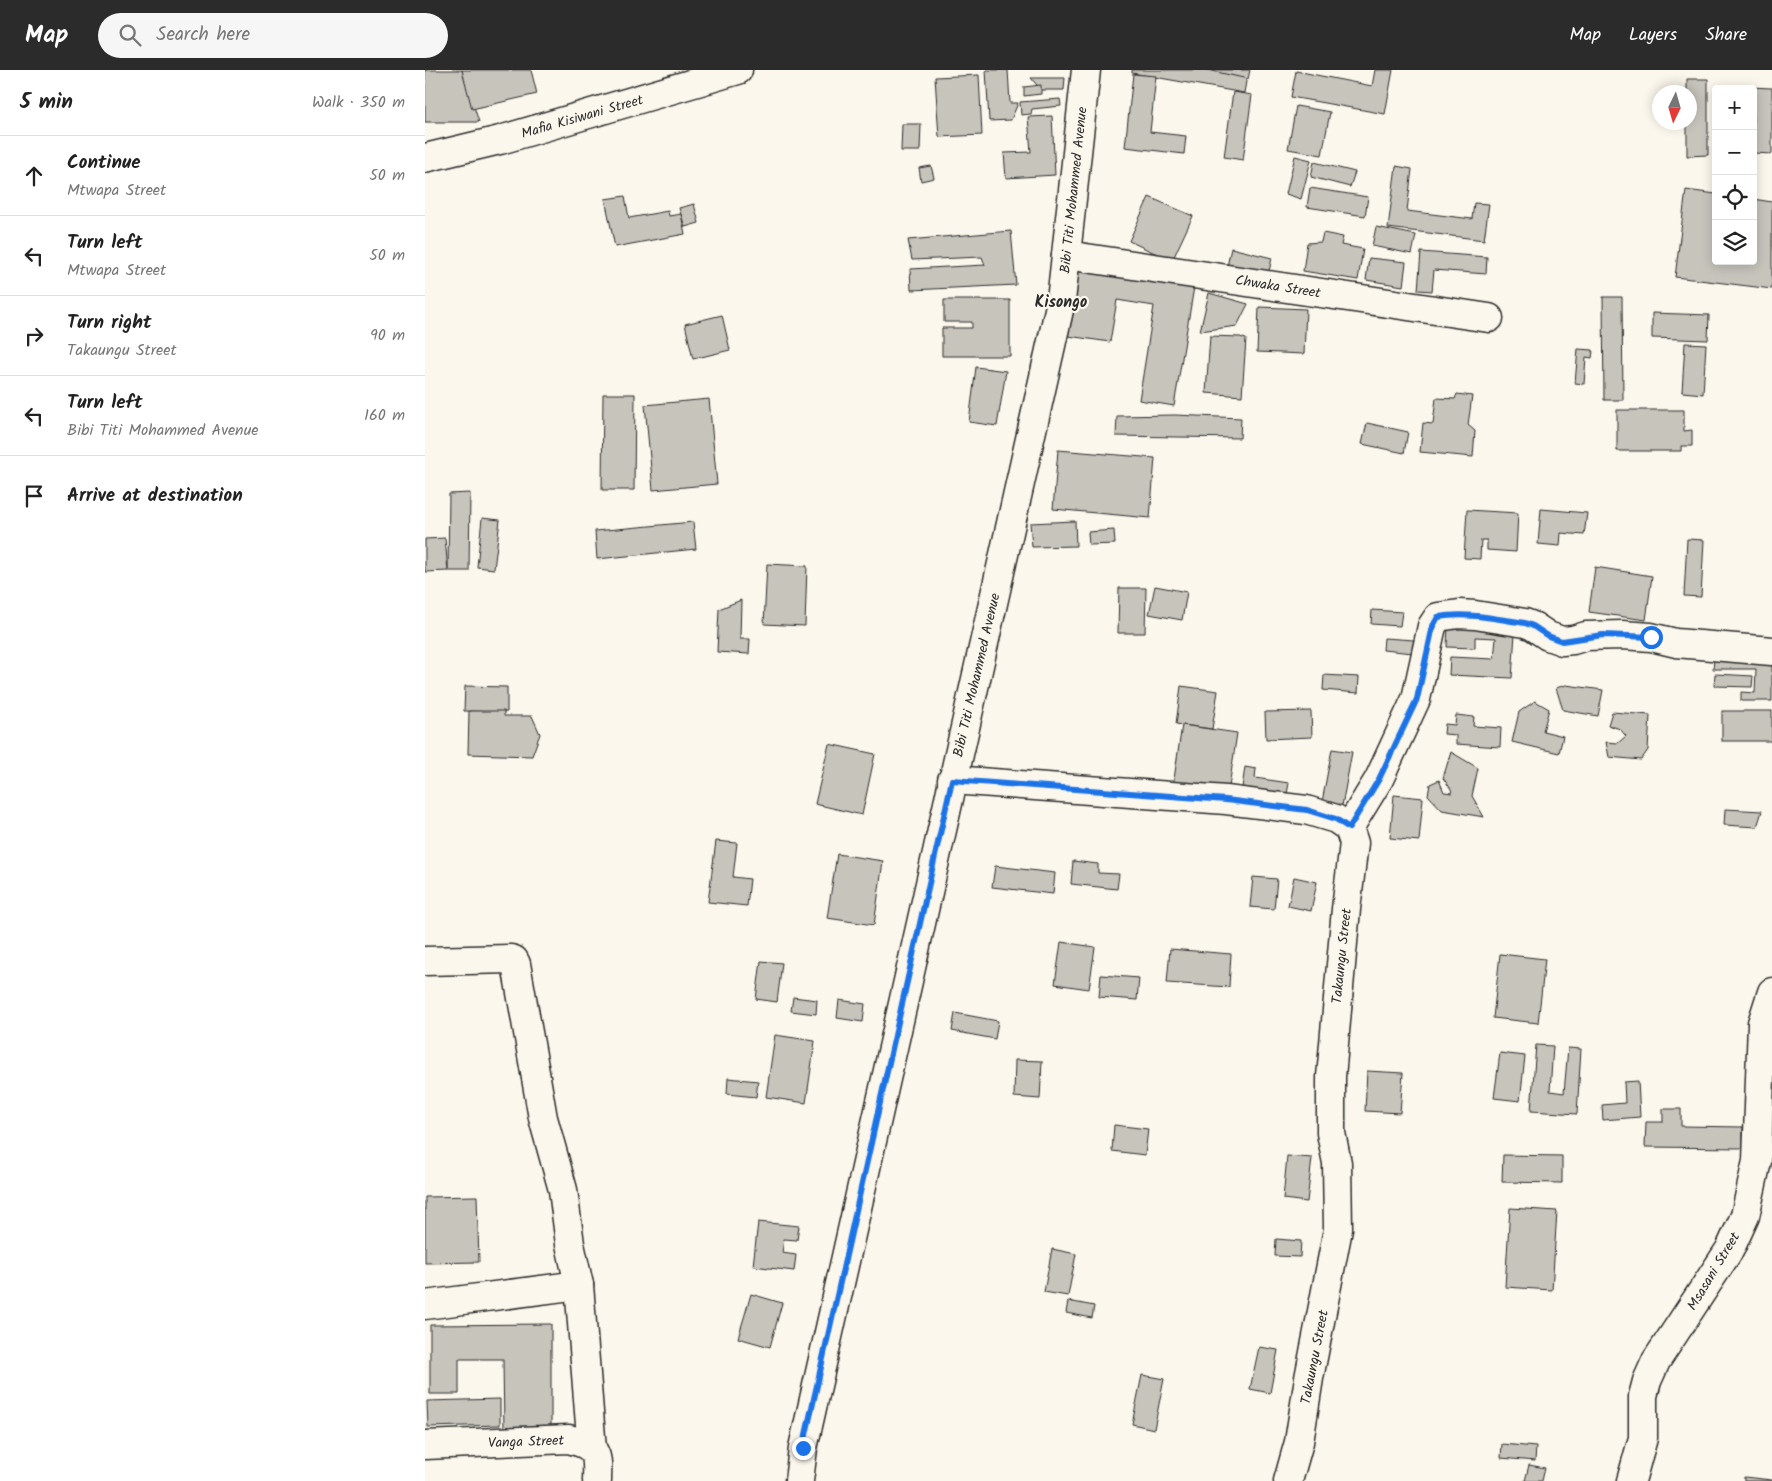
<!DOCTYPE html>
<meta charset="utf-8">
<style>
:root{--surface:#fff;--page:#f6f6f6;--text:#222;--muted:#767676;--line:#e0e0e0;--accent:#2b2b2b}
body{margin:0;font-family:Kalam,sans-serif;background:var(--page);color:var(--text)}
.controls{position:absolute;right:15px;top:15px;display:grid;overflow:hidden;border-radius:5px;box-shadow:0 2px 12px #0003}
.controls button{width:45px;height:45px;display:grid;place-items:center;padding:0;border:0;border-bottom:1px solid var(--line);background:var(--surface);color:var(--text);font:25px sans-serif}
.compass{position:absolute;left:1227px;top:15px;width:45px;height:45px;border-radius:50%;background:var(--surface);box-shadow:0 2px 12px #0003;rotate:185deg}
.stop{position:absolute;width:15px;height:15px;margin:-11px;border:4px solid #1a73e8;border-radius:50%;background:#fff}
.stop.end{background:#1a73e8;border-color:#fff;box-shadow:0 1px 5px #0008}
.list{margin:0;padding:0;list-style:none}
h2{display:flex;justify-content:space-between;align-items:center;height:65px;margin:0;padding:0 20px;font-size:21px}
h2 small{font-size:16px;font-weight:400;color:var(--muted)}
.list li{display:grid;grid-template-columns:32px 1fr auto;gap:15px;align-items:center;box-sizing:border-box;height:80px;padding:0 20px;border-top:1px solid var(--line)}
.list b{display:block;font-size:19px;white-space:nowrap}
.list p{margin:0;font-size:16px;white-space:nowrap;color:var(--muted)}
.list em{font-size:16px;font-style:normal;color:var(--muted)}
.icon{flex:none;width:28px;height:28px;fill:none;stroke:currentColor;stroke-width:2;stroke-linecap:round;stroke-linejoin:round}
.map{position:relative;flex:none;width:1347px;height:1411px;overflow:hidden}
header{display:flex;align-items:center;gap:30px;box-sizing:border-box;height:70px;padding:0 25px;background:var(--accent);color:#fff}
header strong{font-size:24px}
nav{display:flex;gap:28px;margin-inline-start:auto;font-size:18px}
.search{width:350px;height:45px;background:var(--page);display:flex;align-items:center;gap:12px;box-sizing:border-box;padding:0 18px;border-radius:28px;color:var(--muted);font-size:19px}
main{display:flex}
aside{flex:1;background:var(--surface)}
.map>svg:first-child{display:block}
.building{fill:#c7c4bc;stroke:#2b2b2b}
.lines{fill:none;stroke-linecap:round;stroke-linejoin:round}
.street-casing{stroke:#2b2b2b;stroke-width:31}
.secondary-casing{stroke:#2b2b2b;stroke-width:31}
.street{stroke:#fbf7ec;stroke-width:28}
.secondary{stroke:#fbf7ec;stroke-width:28}
.route{stroke:#1a73e8;stroke-width:6}
.labels{text-anchor:middle;stroke-width:4.5;stroke-linejoin:round;paint-order:stroke}
.street-label{font-size:14px;fill:#2b2b2b;stroke:#fbf7ec}
.quarter-label{font-size:16px;font-weight:bold;fill:#2b2b2b;stroke:#fbf7ec}
</style>
<header>
<strong>Map</strong>
<div class="search"><svg class="icon" aria-label="search" viewBox="0 0 24 24"><circle cx="10" cy="10" r="6"/><path d="M15 15l6 6"/></svg>Search here</div>
<nav><a>Map</a><a>Layers</a><a>Share</a></nav>
</header>
<main>
<aside>
<h2>5 min<small>Walk · 350 m</small></h2>
<ul class="list">
<li><svg class="icon" aria-label="ahead" viewBox="0 0 24 24"><path d="M12 20V5M6 11l6-6 6 6"/></svg><div><b>Continue</b><p>Mtwapa Street</p></div><em>50 m</em></li>
<li><svg class="icon" aria-label="left" viewBox="0 0 24 24"><path d="M17 20v-9H6M10 6l-5 5 5 5"/></svg><div><b>Turn left</b><p>Mtwapa Street</p></div><em>50 m</em></li>
<li><svg class="icon" aria-label="right" viewBox="0 0 24 24"><path d="M7 20v-9h11M14 6l5 5-5 5"/></svg><div><b>Turn right</b><p>Takaungu Street</p></div><em>90 m</em></li>
<li><svg class="icon" aria-label="left" viewBox="0 0 24 24"><path d="M17 20v-9H6M10 6l-5 5 5 5"/></svg><div><b>Turn left</b><p>Bibi Titi Mohammed Avenue</p></div><em>160 m</em></li>
<li><svg class="icon" aria-label="arrive" viewBox="0 0 24 24"><path d="M6 21V4h12l-3 4 3 4H6"/></svg><div><b>Arrive at destination</b></div></li>
</ul>
</aside>
<div class="map">
<svg width="1347" height="1411" viewBox="0 0 1347 1411">
<rect width="100%" height="100%" fill="#fbf7ec"/>
<filter id="ink" filterUnits="userSpaceOnUse"><feTurbulence type="fractalNoise" baseFrequency=".02" numOctaves="2"/><feDisplacementMap in="SourceGraphic" scale="10" xChannelSelector="R" yChannelSelector="G"/><feConvolveMatrix kernelMatrix="1 2 1 2 8 2 1 2 1" color-interpolation-filters="sRGB"/></filter>
<g filter="url(#ink)">
<g class="building">
<path d="M0 0H37L54 52H0Z"/>
<path d="M37 0H106L112 24 47 39Z"/>
<path d="M561 0H583L585 33H593L586 50 564 51Z"/>
<path d="M707 0H823L819 23 707 3Z"/>
<path d="M783 0H825L823 9Z"/>
<path d="M950 0H968L960 44 866 27 871 1 947 16Z"/>
<path d="M708 4 731 6 725 62 761 66 759 84 700 77Z"/>
<path d="M554 5 557 65 514 67 510 7Z"/>
<path d="M606 8H640L639 20H616Z"/>
<path d="M1262 9H1283V85L1262 86V52H1264V22H1262Z"/>
<path d="M616 15V24L599 26V17Z"/>
<path d="M1324 17 1347 18V84L1328 83V19H1324Z"/>
<path d="M808 22 827 25 818 90 799 87Z"/>
<path d="M635 29 636 36 607 39 606 44 596 45 595 32Z"/>
<path d="M871 36 905 42 897 85 863 79Z"/>
<path d="M627 46 630 105 581 108 579 83 606 82 603 47Z"/>
<path d="M477 54H496L495 81H476Z"/>
<path d="M870 86 886 90 876 129 861 124Z"/>
<path d="M889 92 930 102 925 117 886 107Z"/>
<path d="M506 96 509 108 496 111 494 98Z"/>
<path d="M971 96 987 99 982 141 1047 149 1049 133 1064 134 1059 170 963 158Z"/>
<path d="M885 118 943 127 940 146 882 137Z"/>
<path d="M1261 120 1291 124V191H1328V129L1347 132V219L1250 207Z"/>
<path d="M200 126 204 148 243 141 244 146 256 144 260 164 190 177 180 129Z"/>
<path d="M724 127 768 146 747 191 704 171Z"/>
<path d="M269 134 274 153 260 157 254 138Z"/>
<path d="M951 157 991 165 987 184 947 176Z"/>
<path d="M586 161 591 215 486 220 485 199 560 195 557 187 487 190 483 170Z"/>
<path d="M898 163 918 167 916 175 938 179 933 210 878 201 882 173 896 172Z"/>
<path d="M806 178 847 188 842 210 801 201Z"/>
<path d="M996 182 1062 187 1061 204 1009 200 1007 221 993 220Z"/>
<path d="M944 188 981 192 978 216 941 210Z"/>
<path d="M654 198 769 217 749 336 714 330 729 236 692 230 685 272 643 266Z"/>
<path d="M784 223 823 234 812 256 775 261Z"/>
<path d="M1178 227H1197L1198 330H1179Z"/>
<path d="M519 230H585V286H517V258H547V252H519Z"/>
<path d="M834 237 881 239 879 284 832 282Z"/>
<path d="M1227 243 1284 245 1283 270 1227 268Z"/>
<path d="M297 245 305 280 268 289 260 254Z"/>
<path d="M785 266 815 267 821 269 817 326 781 323Z"/>
<path d="M1260 273 1281 274 1278 324 1257 322Z"/>
<path d="M1153 279 1168 280 1167 288 1161 287 1159 314 1150 313Z"/>
<path d="M551 297 581 301 572 356 544 352Z"/>
<path d="M178 324H210L209 420H177Z"/>
<path d="M1032 324 1047 326 1043 355 1050 361 1048 387 995 382 998 353 1008 354 1011 328 1030 329Z"/>
<path d="M284 329 292 414 228 420 220 335Z"/>
<path d="M1192 340H1259V361L1267 360V376H1256V381H1192Z"/>
<path d="M750 345 816 348 815 368 691 366 692 346Z"/>
<path d="M942 353 983 362 979 383 937 374Z"/>
<path d="M633 380 730 388 725 448 628 439Z"/>
<path d="M45 423 44 501H23L24 424Z"/>
<path d="M1116 439 1162 443 1159 465 1136 463 1135 476 1113 474Z"/>
<path d="M1042 440 1093 443 1091 482 1062 480V470H1056L1055 489 1039 488Z"/>
<path d="M57 448 75 450 69 499 52 497Z"/>
<path d="M650 451 651 476 607 477 605 453Z"/>
<path d="M268 452 271 479 172 489 170 461Z"/>
<path d="M689 460 690 474 664 475 663 462Z"/>
<path d="M20 468 23 501 0 502V469Z"/>
<path d="M1262 469 1279 470 1276 527 1259 526Z"/>
<path d="M342 494 382 496 380 556 339 554Z"/>
<path d="M1170 497 1227 506 1221 550 1164 542Z"/>
<path d="M730 516 762 522 757 550 724 544Z"/>
<path d="M694 518H721L720 563H693Z"/>
<path d="M316 530 315 569H325L324 584 292 582 294 539Z"/>
<path d="M947 540 977 542 975 556 946 554Z"/>
<path d="M1023 554 1090 563 1087 608 1024 605 1025 587 1069 589 1071 568 1050 567V578L1022 577Z"/>
<path d="M959 568 989 570 988 583 958 580Z"/>
<path d="M1289 590 1347 594V631H1316V622L1330 623 1331 599H1288Z"/>
<path d="M1290 604 1328 606 1327 617 1289 616Z"/>
<path d="M899 605 934 607 933 623 898 620Z"/>
<path d="M1141 615 1178 620 1173 646 1138 640 1131 618Z"/>
<path d="M40 616 82 617V642L39 641Z"/>
<path d="M756 616 793 621 787 659 751 654Z"/>
<path d="M1110 631 1124 639 1118 661 1138 666 1134 683 1087 672 1094 642Z"/>
<path d="M44 641H79V646H107L115 664 107 686 43 684Z"/>
<path d="M886 641 887 667 841 669 840 642Z"/>
<rect x="1297" y="641" width="50" height="30"/>
<path d="M1187 642 1225 645 1223 680 1216 690 1184 687 1181 672 1193 673 1201 666 1195 659 1183 655Z"/>
<path d="M1031 645 1049 647 1048 656 1076 658 1075 677 1031 674V665L1019 664 1020 654 1030 655Z"/>
<path d="M757 655 812 663 803 724 748 716Z"/>
<path d="M404 674 450 684 437 745 390 734Z"/>
<path d="M907 679 927 682 917 736 897 732Z"/>
<path d="M1026 682 1053 698 1047 726 1059 747 1017 740 1003 725 1005 714 1014 710 1019 722 1027 723 1026 719 1018 708Z"/>
<path d="M820 697 831 699 830 708 864 713 862 724 817 718Z"/>
<path d="M969 725 998 728 994 771 965 768Z"/>
<path d="M1300 739 1337 741 1332 757 1299 755Z"/>
<path d="M291 771 312 773 308 807 325 809 322 836 283 832Z"/>
<path d="M412 784 458 791 449 855 402 848Z"/>
<path d="M648 791 673 794V803L694 804 692 819 646 814Z"/>
<path d="M570 796 630 803 628 824 567 817Z"/>
<path d="M828 807 852 809 849 839 825 837Z"/>
<path d="M869 807 892 812 886 841 863 836Z"/>
<path d="M636 872 670 877 664 919 630 914Z"/>
<path d="M745 879 806 884 804 917 742 913Z"/>
<path d="M1075 884 1120 889 1113 953 1068 948Z"/>
<path d="M336 891 357 893 352 932 331 929Z"/>
<path d="M676 905 714 908 712 930 674 927Z"/>
<path d="M368 927 392 930 391 944 366 941Z"/>
<path d="M414 930 440 934 438 952 412 948Z"/>
<path d="M530 943 573 951 570 969 527 961Z"/>
<path d="M350 965 390 971 381 1033 341 1027Z"/>
<path d="M1111 975 1128 976 1125 1021 1139 1023 1143 978 1156 979 1152 1044 1106 1041Z"/>
<path d="M1075 983 1100 986 1095 1031 1069 1028Z"/>
<path d="M590 990 617 991 615 1029 589 1027Z"/>
<path d="M942 1001 978 1003 975 1043 940 1041Z"/>
<path d="M303 1008 333 1011 331 1027 302 1024Z"/>
<path d="M1213 1011 1215 1047 1178 1050 1177 1035 1200 1033 1199 1012Z"/>
<path d="M1238 1039H1256V1056L1318 1057V1078L1220 1077 1221 1052H1238Z"/>
<path d="M689 1055 723 1059 720 1085 687 1081Z"/>
<path d="M1078 1085 1137 1086V1113L1077 1112Z"/>
<path d="M862 1086 887 1088 882 1132 858 1129Z"/>
<path d="M52 1126 54 1192 0 1193V1127Z"/>
<path d="M1085 1138 1132 1141 1127 1220 1080 1217Z"/>
<path d="M333 1152 374 1156 372 1170 359 1169 357 1183 371 1185 369 1201 328 1196Z"/>
<path d="M851 1169 876 1171 875 1187 850 1186Z"/>
<path d="M627 1179 651 1184 643 1226 619 1222Z"/>
<path d="M326 1224 357 1233 345 1277 313 1268Z"/>
<path d="M643 1231 669 1236 667 1248 641 1243Z"/>
<path d="M126 1254V1362H79L78 1289H34V1324H5V1255Z"/>
<path d="M834 1277 853 1280 845 1323 825 1319Z"/>
<path d="M717 1305 739 1309 729 1359 707 1354Z"/>
<path d="M75 1329V1355L3 1357 2 1331Z"/>
<path d="M1077 1374 1111 1377 1110 1391 1076 1388Z"/>
<path d="M1104 1395 1120 1398 1117 1411H1100Z"/>
<path d="M1319 1407 1347 1410V1411H1319Z"/>
</g>
<g class="lines">
<g class="street-casing">
<g id="street">
<path d="M0 88 75 70 313 0"/>
<path d="M641 185 1064 248"/>
<path d="M527 710 801 730 881 740 911 749 924 758 929 773 921 839 906 1007V1063L912 1093 913 1159 884 1308 874 1372 863 1411"/>
<path d="M924 758 954 709 991 629 1007 556 1013 547 1034 544 1050 545 1100 553 1108 556 1123 566 1137 571 1148 570 1161 566 1197 565 1226 567 1251 573 1347 581"/>
<path d="M0 891 86 889 89 890 91 894 118 1048 138 1120 145 1174 154 1215 167 1380"/>
<path d="M0 1235 154 1215"/>
<path d="M0 1375 144 1369C173 1377 173 1383 172 1411"/>
<path d="M1206 1411 1218 1368V1326L1222 1311 1231 1291 1305 1179 1320 1146 1332 1091 1337 953 1347 922"/>
</g>
</g>
<g class="secondary-casing">
<path id="secondary" d="M374 1411 378 1378 636 231 661 0"/>
</g>
<use href="#street" class="street"/>
<use href="#secondary" class="secondary"/>
</g>
</g>
<g class="lines" filter="url(#ink)">
<path class="route" d="M378 1378 527 710 801 730 882 740 911 749 924 758 954 709 992 629 1008 556 1013 547C1043 542 1071 549 1100 553L1108 556 1123 566 1137 571 1178 565 1226 567"/>
</g>
<g class="labels">
<g class="street-label">
<text transform="translate(157 46) rotate(-16)" y="5">Mafia Kisiwani Street</text>
<text transform="translate(648 120) rotate(-84)" y="5">Bibi Titi Mohammed Avenue</text>
<text transform="translate(853 216) rotate(9)" y="5">Chwaka Street</text>
<text transform="translate(551 605) rotate(-77)" y="5">Bibi Titi Mohammed Avenue</text>
<text transform="translate(916 886) rotate(-84)" y="5">Takaungu Street</text>
<text transform="translate(1288 1201) rotate(-59)" y="5">Msasani Street</text>
<text transform="translate(889 1287) rotate(-79)" y="5">Takaungu Street</text>
<text transform="translate(101 1371) rotate(-2)" y="5">Vanga Street</text>
</g>
<g class="quarter-label">
<text x="636" y="237">Kisongo</text>
</g>
</g>
</svg>
<div class="controls">
<button>+</button>
<button>−</button>
<button><svg class="icon" aria-label="locate" viewBox="0 0 24 24"><circle cx="12" cy="12" r="6"/><path d="M12 2v4M12 18v4M2 12h4M18 12h4"/></svg></button>
<button><svg class="icon" aria-label="layers" viewBox="0 0 24 24"><path d="M12 4l9 5-9 5-9-5zM3 14l9 5 9-5"/></svg></button>
</div>
<svg class="compass" viewBox="-18 -18 36 36"><path d="M0-13l5 13h-10z" fill="#e53935"/><path d="M0 13l5-13h-10z" fill="#767676"/></svg>
<div class="stop" style="left:1226px;top:567px"></div>
<div class="stop end" style="left:378px;top:1378px"></div>
</div>
</main>
